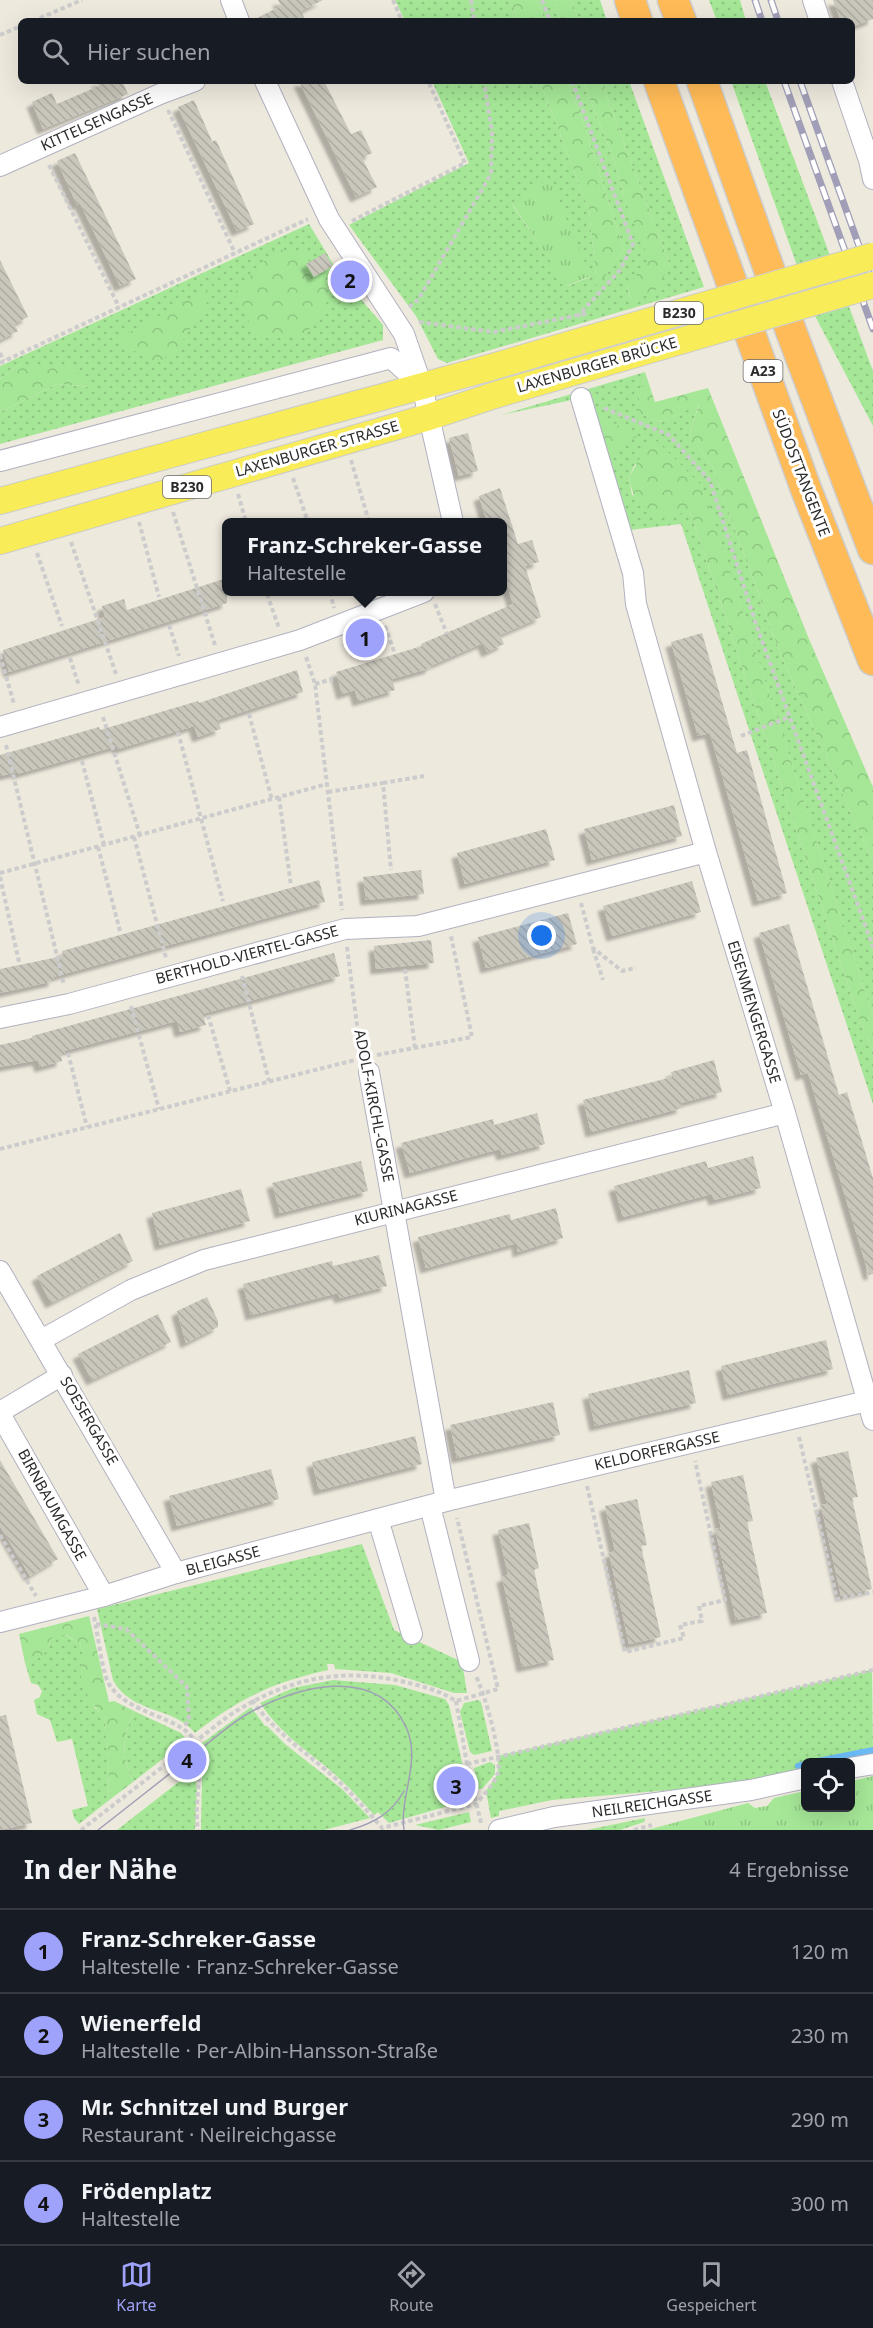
<!DOCTYPE html>
<html lang="de">
<meta charset="utf-8">
<style>
:root{--surface:#171b24;--page:#242831;--text:#f1f3f6;--muted:#9ea1a6;--line:#363941;--accent:#9ea2fa}
body{margin:0;font-family:"Noto Sans",sans-serif;background:var(--page);color:var(--text)}
.controls{position:absolute;right:18px;bottom:18px;display:grid;overflow:hidden;border-radius:9px;box-shadow:0 6px 24px #0002}
.controls button{width:54px;height:54px;display:grid;place-items:center;padding:0;border:0;border-bottom:2px solid var(--line);background:var(--surface);color:var(--text);font:30px sans-serif}
.you{position:absolute;left:542px;top:936px;width:21px;height:21px;margin:-15px;border:4px solid #fff;border-radius:50%;background:#1a73e8;box-shadow:0 0 0 9px #1a73e833}
.badge{display:grid;place-items:center;width:39px;height:39px;border-radius:50%;background:var(--accent);color:#111;font-size:20px;font-weight:700}
.pin{position:absolute;translate:-50% -50%;border:3px solid #fff;box-shadow:0 2px 6px #0006}
.popup{position:absolute;left:222px;top:518px;width:285px;height:78px;box-sizing:border-box;display:grid;place-content:center;border-radius:9px;background:var(--surface);filter:drop-shadow(0 2px 4px #0005);font-size:20px;white-space:nowrap;color:var(--muted)}
.popup b{font-size:22px;color:var(--text)}
.popup::after{content:'';position:absolute;left:50%;top:100%;margin-left:-12px;border:12px solid transparent;border-top-color:var(--surface)}
.list{margin:0;padding:0;list-style:none}
h2{display:flex;justify-content:space-between;align-items:center;height:78px;margin:0;padding:0 24px;font-size:26px}
h2 small{font-size:20px;font-weight:400;color:var(--muted)}
.list li{display:grid;grid-template-columns:39px 1fr auto;gap:18px;align-items:center;box-sizing:border-box;height:84px;padding:0 24px;border-top:2px solid var(--line)}
.list b{display:block;font-size:22px;white-space:nowrap}
.list p{margin:0;font-size:20px;white-space:nowrap;color:var(--muted)}
.list em{font-size:20px;font-style:normal;color:var(--muted)}
.icon{flex:none;width:33px;height:33px;fill:none;stroke:currentColor;stroke-width:2;stroke-linecap:round;stroke-linejoin:round}
.map{position:relative;flex:none;width:873px;height:1830px;overflow:hidden}
.search{position:absolute;background:var(--surface);box-shadow:0 6px 24px #0002;left:18px;right:18px;top:18px;height:66px;display:flex;align-items:center;gap:15px;box-sizing:border-box;padding:0 21px;border-radius:9px;color:var(--muted);font-size:22px}
.sheet{height:414px;background:var(--surface)}
nav{display:flex;justify-content:space-around;align-items:center;box-sizing:border-box;height:84px;border-top:2px solid var(--line);background:var(--surface);font-size:16px;color:var(--muted)}
nav a{display:grid;justify-items:center;gap:3px}
nav .on{color:var(--accent)}
.map>svg:first-child{display:block}
.grass{fill:url(#grass-dots);fill-rule:evenodd}
.forest{fill:url(#forest-crowns)}
.park{fill:url(#park-tufts)}
.lines{fill:none;stroke-linecap:round;stroke-linejoin:round}
.stream{stroke:#6bbaf5;stroke-width:6}
.building{fill:url(#building-back-hatch);filter:url(#shadow)}
.minor-casing{stroke:#b1b1c0;stroke-width:22}
.major-casing{stroke:#ccc;stroke-width:28}
.highway-casing{stroke:#ccc;stroke-width:33}
.path{stroke:#ccc;stroke-width:4;stroke-dasharray:4.5 3;stroke-linecap:butt}
.minor{stroke:#fff;stroke-width:20}
.major{stroke:#f8ec58;stroke-width:26}
.highway{stroke:#ffbb57;stroke-width:30}
.tram{stroke:#a09fb7;stroke-width:1.5}
.rail-casing{stroke:#a09fb7;stroke-width:7}
.rail{stroke:#fff;stroke-width:4.5;stroke-dasharray:14;stroke-linecap:butt}
.major-bridge-casing{stroke:#ccc;stroke-width:28;stroke-linecap:butt}
.major-bridge{stroke:#f8ec58;stroke-width:26}
.labels{text-anchor:middle;stroke-width:6;stroke-linejoin:round;paint-order:stroke}
.shield{fill:#fff;stroke:#6b6b6b;stroke-width:1.5}
.shield-label{font-size:14px;font-weight:bold;fill:#2b2b2b}
.street-label{font-size:15px;fill:#2b2b2b;stroke:#fff}
</style>
<div class="map">
<svg width="873" height="1830" viewBox="0 0 873 1830">
<defs>
<pattern id="grass-dots" width="8" height="8" patternUnits="userSpaceOnUse" patternTransform="scale(1.5)"><rect width="8" height="8" fill="#a5e797"/><path d="M2 2h.1M6 6h.1" fill="none" stroke="#8ec682" stroke-width="1.8" stroke-linecap="round"/></pattern>
<pattern id="forest-crowns" width="20" height="18" patternUnits="userSpaceOnUse" patternTransform="scale(1.5)"><rect width="20" height="18" fill="#a5e797"/><path d="M2 6a3 3 0 1 1 6 0M12 15a3 3 0 1 1 6 0" fill="none" stroke="#8ec682"/></pattern>
<pattern id="park-tufts" width="24" height="20" patternUnits="userSpaceOnUse" patternTransform="scale(1.5)"><rect width="24" height="20" fill="#a5e797"/><path d="M3 7l-1-3M5 7V3M7 7l1-3M15 17l-1-3M17 17v-4M19 17l1-3" fill="none" stroke="#8ec682"/></pattern>
<pattern id="building-back-hatch" width="6" height="6" patternUnits="userSpaceOnUse" patternTransform="scale(1.5)"><rect width="6" height="6" fill="#c9c6bc"/><path d="M-1 5l2 2M0 0l6 6M5-1l2 2" fill="none" stroke="#adaaa2"/></pattern>
<filter id="shadow"><feDropShadow dx="-5.5" dy="5.5" stdDeviation="1.5" flood-color="#0004"/></filter>
</defs>
<rect width="100%" height="100%" fill="#eee9dd"/>
<g class="grass">
<path d="M395 0H510L518 21H405Z"/>
<path d="M537 0H553L561 21H545Z"/>
<path d="M571 0H600L607 21H579Z"/>
<path d="M709 0H740L746 21H717Z"/>
<path d="M432 81H540L589 210 597 286 624 250 584 125 567 81H583L614 160 624 197 650 260 627 287 631 299 670 266 601 81H629L704 287 447 363 438 359 416 316 349 225 469 163ZM512 204 590 277 567 286Z"/>
<path d="M731 81H765L873 371V426L815 316Z"/>
<path d="M309 224 340 275 383 325V340L0 444V412L57 384 91 387 19 365 0 379V366Z"/>
<path d="M645 372 637 412 661 422 699 404 689 435 712 466 780 653 873 862V1017L712 516 635 464 629 477 632 495 690 511 861 1024 873 1050V1104L681 524 621 531 581 398 501 415Z"/>
<path d="M362 1544 394 1630 462 1662 467 1693H454L391 1673 335 1669 334 1664H327L328 1670C271 1683 240 1698 195 1733 173 1706 131 1714 113 1680L97 1609Z"/>
<path d="M54 1635H65L80 1643 83 1654 81 1667 95 1708 104 1715 109 1758 108 1801 79 1824 74 1818 72 1810 88 1806 72 1739 57 1742 50 1720 37 1714 34 1700 40 1697 42 1691 38 1685 31 1683 25 1663C33 1660 42 1658 47 1649 50 1643 48 1641 54 1635Z"/>
<path d="M872 1670 873 1754 834 1762H806L805 1769 718 1786 552 1800 499 1811V1816L491 1818 486 1791 498 1774V1756Z"/>
<path d="M333 1680 395 1685 445 1699 449 1705 464 1771 446 1775 444 1781 447 1796 468 1792 466 1801 389 1823 378 1812 374 1815C359 1797 342 1780 324 1765 299 1745 277 1729 260 1703L293 1688Z"/>
<path d="M478 1700 481 1702 492 1751 474 1755 470 1752 460 1712 464 1703Z"/>
<path d="M251 1707 265 1726H267L285 1744 342 1789 370 1818 324 1830H201L202 1777 198 1746Z"/>
<path d="M134 1711 181 1733 187 1740 133 1782C121 1754 122 1738 134 1711Z"/>
<path d="M490 1762 495 1765V1774L482 1789H478L474 1768Z"/>
<path d="M194 1770 197 1788 195 1830H117Z"/>
<path d="M469 1812 471 1822 439 1830 415 1825Z"/>
<path d="M645 1818 644 1822 620 1830H587Z"/>
</g>
<g class="forest">
<path d="M510 0H537L545 21H518Z"/>
<path d="M553 0H571L579 21H561Z"/>
<path d="M540 81H567L584 125 624 250 597 287 589 210Z"/>
<path d="M583 81H601L670 266 654 293 631 299 627 286 649 260 624 197 614 160Z"/>
<path d="M275 249 303 252 331 296 306 334 258 339 234 293Z"/>
<path d="M220 282 178 348 155 365 117 339Z"/>
<path d="M19 365 72 367 92 387 57 384 0 412V379Z"/>
<path d="M645 372 655 402 708 388 809 639 873 787V862L780 653 712 466 689 435 699 405 661 422 636 412Z"/>
<path d="M595 414 638 435 609 459Z"/>
<path d="M657 441 702 486 712 515 873 1017V1050L861 1024 690 511C681 513 671 517 662 517 640 517 632 495 629 477L647 446Z"/>
<path d="M89 1616 109 1702 114 1701 134 1711C122 1738 121 1754 133 1782L108 1801 109 1758 104 1716C90 1703 79 1686 81 1666 82 1656 83 1652 80 1643L66 1635 54 1636C48 1641 50 1643 47 1649 43 1658 33 1660 25 1663L19 1634Z"/>
</g>
<g class="park">
<path d="M549 178 591 276 566 286 512 203Z"/>
<path d="M873 1776V1830H647L748 1803 755 1808 767 1806 774 1798 805 1791 806 1808H850L851 1781Z"/>
</g>
<g class="lines">
<g class="stream">
<path d="M813 1762 873 1750"/>
<path d="M798 1766 806 1764"/>
</g>
</g>
<g class="building">
<path d="M278 0H323L301 11 306 21H251L281 6Z"/>
<path d="M833 0H873V19L852 27V21H841Z"/>
<path d="M97 81H122L128 94 43 129 32 102 52 93 57 104 99 86Z"/>
<path d="M299 81H324L351 134 361 130 372 153 362 158 377 187 356 197Z"/>
<path d="M194 100 212 141 208 143 216 140 254 224 237 231 178 107Z"/>
<path d="M75 153 136 279 120 286 80 203 77 205 57 161Z"/>
<path d="M325 253 333 266 314 277 306 264Z"/>
<path d="M0 260 28 317 14 324 18 331 0 340Z"/>
<path d="M468 433 478 471 459 476 449 438Z"/>
<path d="M500 488 518 544 532 540 539 562 525 566 541 617 500 635 504 644 487 652 483 643 430 666 431 668 392 679 395 690 358 701 355 690 342 694 336 672 422 646 421 644 513 604 503 571V522H487L479 496Z"/>
<path d="M227 578V603L9 672 3 650 105 617 102 606 124 599 127 610Z"/>
<path d="M702 633 737 753 747 750 787 893 758 901 710 733 698 736 671 642Z"/>
<path d="M297 670 303 692 218 720 221 729 214 731 198 737 194 726 118 749 117 746 17 774V772L0 776V755L99 727 100 730 198 701 199 703Z"/>
<path d="M674 805 682 836 592 860 584 829Z"/>
<path d="M546 829 555 860 465 884 457 853Z"/>
<path d="M421 870 424 894 366 900 363 877Z"/>
<path d="M319 880 325 902 53 977 54 981 0 993V969L63 956 62 951Z"/>
<path d="M692 881 701 912 612 936 603 906Z"/>
<path d="M568 913 577 944 486 968 478 937Z"/>
<path d="M789 924 839 1095 847 1092 873 1178V1274L869 1275 808 1073 801 1075 759 933Z"/>
<path d="M431 940 434 963 376 969 374 946Z"/>
<path d="M334 953 340 976 202 1014 206 1025 180 1032 177 1021 64 1051 65 1055 61 1056 62 1061 40 1067 38 1060 0 1067V1045L32 1038V1036Z"/>
<path d="M714 1060 722 1092 681 1103 682 1108 591 1132 583 1100 672 1077 671 1072Z"/>
<path d="M537 1113 545 1144 502 1155 500 1149 410 1173 401 1143 493 1119 494 1125Z"/>
<path d="M753 1156 761 1188 714 1200 712 1194 623 1217 614 1186 706 1161 708 1168Z"/>
<path d="M361 1161 368 1191 280 1213 272 1183Z"/>
<path d="M241 1189 250 1221 160 1245 152 1213Z"/>
<path d="M556 1208 563 1238 518 1252 517 1243 426 1268 418 1237 510 1214 511 1220Z"/>
<path d="M120 1233 133 1261 51 1303 37 1276Z"/>
<path d="M379 1255 387 1286 340 1298 338 1293 251 1315 243 1284 332 1261 333 1266Z"/>
<path d="M207 1297 218 1321V1327L186 1343 177 1311Z"/>
<path d="M158 1314 171 1342 92 1380 78 1354Z"/>
<path d="M826 1340 833 1369 728 1395 721 1366Z"/>
<path d="M689 1370 696 1403 595 1426 588 1394Z"/>
<path d="M553 1402 560 1435 457 1458 450 1425Z"/>
<path d="M415 1436 422 1464 319 1490 312 1462Z"/>
<path d="M848 1451 858 1497 852 1498 872 1589 841 1596 821 1505 827 1504 816 1458Z"/>
<path d="M0 1460 58 1559 30 1576 0 1526Z"/>
<path d="M271 1469 279 1499 177 1526 169 1496Z"/>
<path d="M743 1475 753 1521 747 1522 767 1613 736 1620 715 1529 721 1528 711 1482Z"/>
<path d="M637 1499 647 1545 641 1546 661 1637 629 1644 609 1553 615 1551 605 1506Z"/>
<path d="M529 1523 539 1568 534 1570 554 1660 522 1667 502 1577 508 1575 498 1530Z"/>
<path d="M6 1715 32 1823 0 1830V1716Z"/>
<path d="M464 1771 468 1792 447 1797 444 1781 446 1775Z"/>
</g>
<g class="lines">
<g class="minor-casing">
<g id="minor">
<path d="M231 0 239 21"/>
<path d="M813 0 820 21"/>
<path d="M265 81 329 219 404 334 422 386 453 522"/>
<path d="M842 81 869 160 873 179"/>
<path d="M0 166 160 94 195 81"/>
<path d="M581 398 633 573 636 604 706 852 785 1113 873 1420"/>
<path d="M0 461 391 358 420 384"/>
<path d="M0 727 300 640 424 592"/>
<path d="M0 1018 69 1004 345 929 418 926 706 852"/>
<path d="M369 1072 446 1501"/>
<path d="M0 1271 176 1573"/>
<path d="M41 1340 131 1290 204 1260 785 1113"/>
<path d="M0 1412 62 1375"/>
<path d="M0 1414 104 1596"/>
<path d="M430 1506 469 1661"/>
<path d="M378 1519 412 1634"/>
<path d="M0 1622 104 1596 176 1573 446 1501 867 1401"/>
<path d="M850 1768 873 1764"/>
<path d="M499 1830 554 1817 751 1790 806 1778"/>
</g>
</g>
<g class="major-casing">
<g id="major">
<path d="M0 501 485 369"/>
<path d="M0 541 429 417 495 395"/>
</g>
</g>
<g class="highway-casing">
<g id="highway">
<path d="M630 0 637 21"/>
<path d="M673 0 681 21"/>
<path d="M659 81 806 489 873 660"/>
<path d="M702 81 791 331 873 549"/>
</g>
</g>
<g class="path">
<path d="M393 0 402 21"/>
<path d="M471 0 474 21"/>
<path d="M542 0 550 21"/>
<path d="M33 21 82 0"/>
<path d="M0 35 21 26"/>
<path d="M572 81 633 244 620 270 578 316"/>
<path d="M168 110 235 253"/>
<path d="M49 165 119 307"/>
<path d="M352 221 465 163 428 81"/>
<path d="M409 307 418 300 491 174 492 132 484 81"/>
<path d="M419 322 494 332 589 313"/>
<path d="M0 353 4 361"/>
<path d="M0 363 308 219"/>
<path d="M604 408 669 435 710 481 757 627 873 947"/>
<path d="M351 460 369 522"/>
<path d="M293 478 308 522"/>
<path d="M238 494 246 522"/>
<path d="M173 512 215 645"/>
<path d="M139 522 159 597"/>
<path d="M71 542 116 674"/>
<path d="M37 553 62 626"/>
<path d="M330 592 334 608"/>
<path d="M267 594 279 628"/>
<path d="M435 604 447 634"/>
<path d="M169 625 179 656"/>
<path d="M385 626 395 654"/>
<path d="M0 655 14 704"/>
<path d="M306 657 315 684 342 910"/>
<path d="M70 658 79 686"/>
<path d="M315 684 333 679"/>
<path d="M249 714 272 800"/>
<path d="M103 717 140 835"/>
<path d="M178 732 223 901"/>
<path d="M741 736 789 717"/>
<path d="M6 745 64 985"/>
<path d="M82 761 104 845"/>
<path d="M383 783 424 776"/>
<path d="M328 792 383 783 391 870"/>
<path d="M279 797 291 886"/>
<path d="M134 837 166 958"/>
<path d="M98 847 120 931"/>
<path d="M0 873 327 784"/>
<path d="M0 877 19 962"/>
<path d="M581 903 593 948 622 971 636 968"/>
<path d="M347 947 361 1056"/>
<path d="M593 949 603 980"/>
<path d="M405 969 415 1048"/>
<path d="M242 976 269 1081"/>
<path d="M131 1006 159 1109"/>
<path d="M208 1015 230 1091"/>
<path d="M68 1053 87 1127"/>
<path d="M377 1055 472 1037 451 936"/>
<path d="M0 1149 355 1060"/>
<path d="M799 1437 837 1599 873 1592"/>
<path d="M587 1486 625 1652 684 1638 680 1625 702 1621 699 1606 725 1600 695 1461"/>
<path d="M0 1535 36 1596"/>
<path d="M94 1617C98 1635 101 1664 107 1680 122 1715 186 1716 195 1743 205 1771 193 1801 198 1830"/>
<path d="M96 1624 126 1629 187 1687 189 1720 183 1728"/>
<path d="M252 1700C273 1730 300 1748 327 1771 347 1788 365 1808 382 1828L476 1804C483 1796 495 1783 498 1773 502 1753 485 1695 476 1676"/>
<path d="M456 1701 467 1764 481 1823"/>
<path d="M467 1764 873 1670"/>
<path d="M81 1830 227 1717C283 1680 338 1666 405 1682 422 1686 441 1691 456 1701L498 1689 457 1518"/>
<path d="M634 1830 652 1825"/>
</g>
<use href="#minor" class="minor"/>
<use href="#major" class="major"/>
<use href="#highway" class="highway"/>
<g class="tram">
<path d="M98 1830C129 1806 160 1781 191 1757 210 1742 228 1725 249 1713 296 1686 377 1664 406 1727 422 1762 399 1795 404 1830"/>
<path d="M350 1830C374 1823 392 1813 404 1791"/>
</g>
<g class="rail-casing">
<g id="rail">
<path d="M755 0 762 21"/>
<path d="M771 0 778 21"/>
<path d="M784 81 873 329"/>
<path d="M800 81 873 285"/>
</g>
</g>
<use href="#rail" class="rail"/>
<g class="major-bridge-casing">
<g id="major-bridge">
<path d="M485 369 873 256"/>
<path d="M495 395 873 285"/>
</g>
</g>
<use href="#major-bridge" class="major-bridge"/>
</g>
<g class="labels">
<g class="shield">
<rect x="655" y="302" width="48" height="22" rx="4.5"/>
<rect x="743.5" y="360" width="39" height="22" rx="4.5"/>
<rect x="163" y="476" width="48" height="22" rx="4.5"/>
</g>
<g class="shield-label">
<text x="679" y="318">B230</text>
<text x="763" y="376">A23</text>
<text x="187" y="492">B230</text>
</g>
<g class="street-label">
<text transform="translate(97 122) rotate(-24)" y="5">KITTELSENGASSE</text>
<text transform="translate(597 365) rotate(-16)" y="5">LAXENBURGER BRÜCKE</text>
<text transform="translate(317 449) rotate(-16)" y="5">LAXENBURGER STRASSE</text>
<text transform="translate(801 473) rotate(69)" y="5">SÜDOSTTANGENTE</text>
<text transform="translate(247 955) rotate(-15)" y="5">BERTHOLD-VIERTEL-GASSE</text>
<text transform="translate(754 1012) rotate(73)" y="5">EISENMENGERGASSE</text>
<text transform="translate(374 1106) rotate(79)" y="5">ADOLF-KIRCHL-GASSE</text>
<text transform="translate(406 1208) rotate(-14)" y="5">KIURINAGASSE</text>
<text transform="translate(89 1421) rotate(60)" y="5">SOESERGASSE</text>
<text transform="translate(657 1451) rotate(-13)" y="5">KELDORFERGASSE</text>
<text transform="translate(52 1505) rotate(61)" y="5">BIRNBAUMGASSE</text>
<text transform="translate(223 1561) rotate(-15)" y="5">BLEIGASSE</text>
<text transform="translate(652 1804) rotate(-8)" y="5">NEILREICHGASSE</text>
</g>
</g>
</svg>
<div class="controls">
<button><svg class="icon" aria-label="locate" viewBox="0 0 24 24"><circle cx="12" cy="12" r="6"/><path d="M12 2v4M12 18v4M2 12h4M18 12h4"/></svg></button>
</div>
<div class="you"></div>
<div class="pin badge" style="left:365px;top:638px">1</div>
<div class="popup"><b>Franz-Schreker-Gasse</b>Haltestelle</div>
<div class="pin badge" style="left:350px;top:280px">2</div>
<div class="pin badge" style="left:456px;top:1786px">3</div>
<div class="pin badge" style="left:187px;top:1760px">4</div>
<div class="search"><svg class="icon" aria-label="search" viewBox="0 0 24 24"><circle cx="10" cy="10" r="6"/><path d="M15 15l6 6"/></svg>Hier suchen</div>
</div>
<section class="sheet">
<h2>In der Nähe<small>4 Ergebnisse</small></h2>
<ul class="list">
<li><span class="badge">1</span><div><b>Franz-Schreker-Gasse</b><p>Haltestelle · Franz-Schreker-Gasse</p></div><em>120 m</em></li>
<li><span class="badge">2</span><div><b>Wienerfeld</b><p>Haltestelle · Per-Albin-Hansson-Straße</p></div><em>230 m</em></li>
<li><span class="badge">3</span><div><b>Mr. Schnitzel und Burger</b><p>Restaurant · Neilreichgasse</p></div><em>290 m</em></li>
<li><span class="badge">4</span><div><b>Frödenplatz</b><p>Haltestelle</p></div><em>300 m</em></li>
</ul>
</section>
<nav>
<a class="on"><svg class="icon" aria-label="map" viewBox="0 0 24 24"><path d="M3 6l6-2 6 2 6-2v14l-6 2-6-2-6 2zM9 4v14M15 6v14"/></svg>Karte</a>
<a><svg class="icon" aria-label="directions" viewBox="0 0 24 24"><path d="M12 3l9 9-9 9-9-9zM9 14v-3h6M13 9l2 2-2 2"/></svg>Route</a>
<a><svg class="icon" aria-label="saved" viewBox="0 0 24 24"><path d="M7 4h10v16l-5-4-5 4z"/></svg>Gespeichert</a>
</nav>
